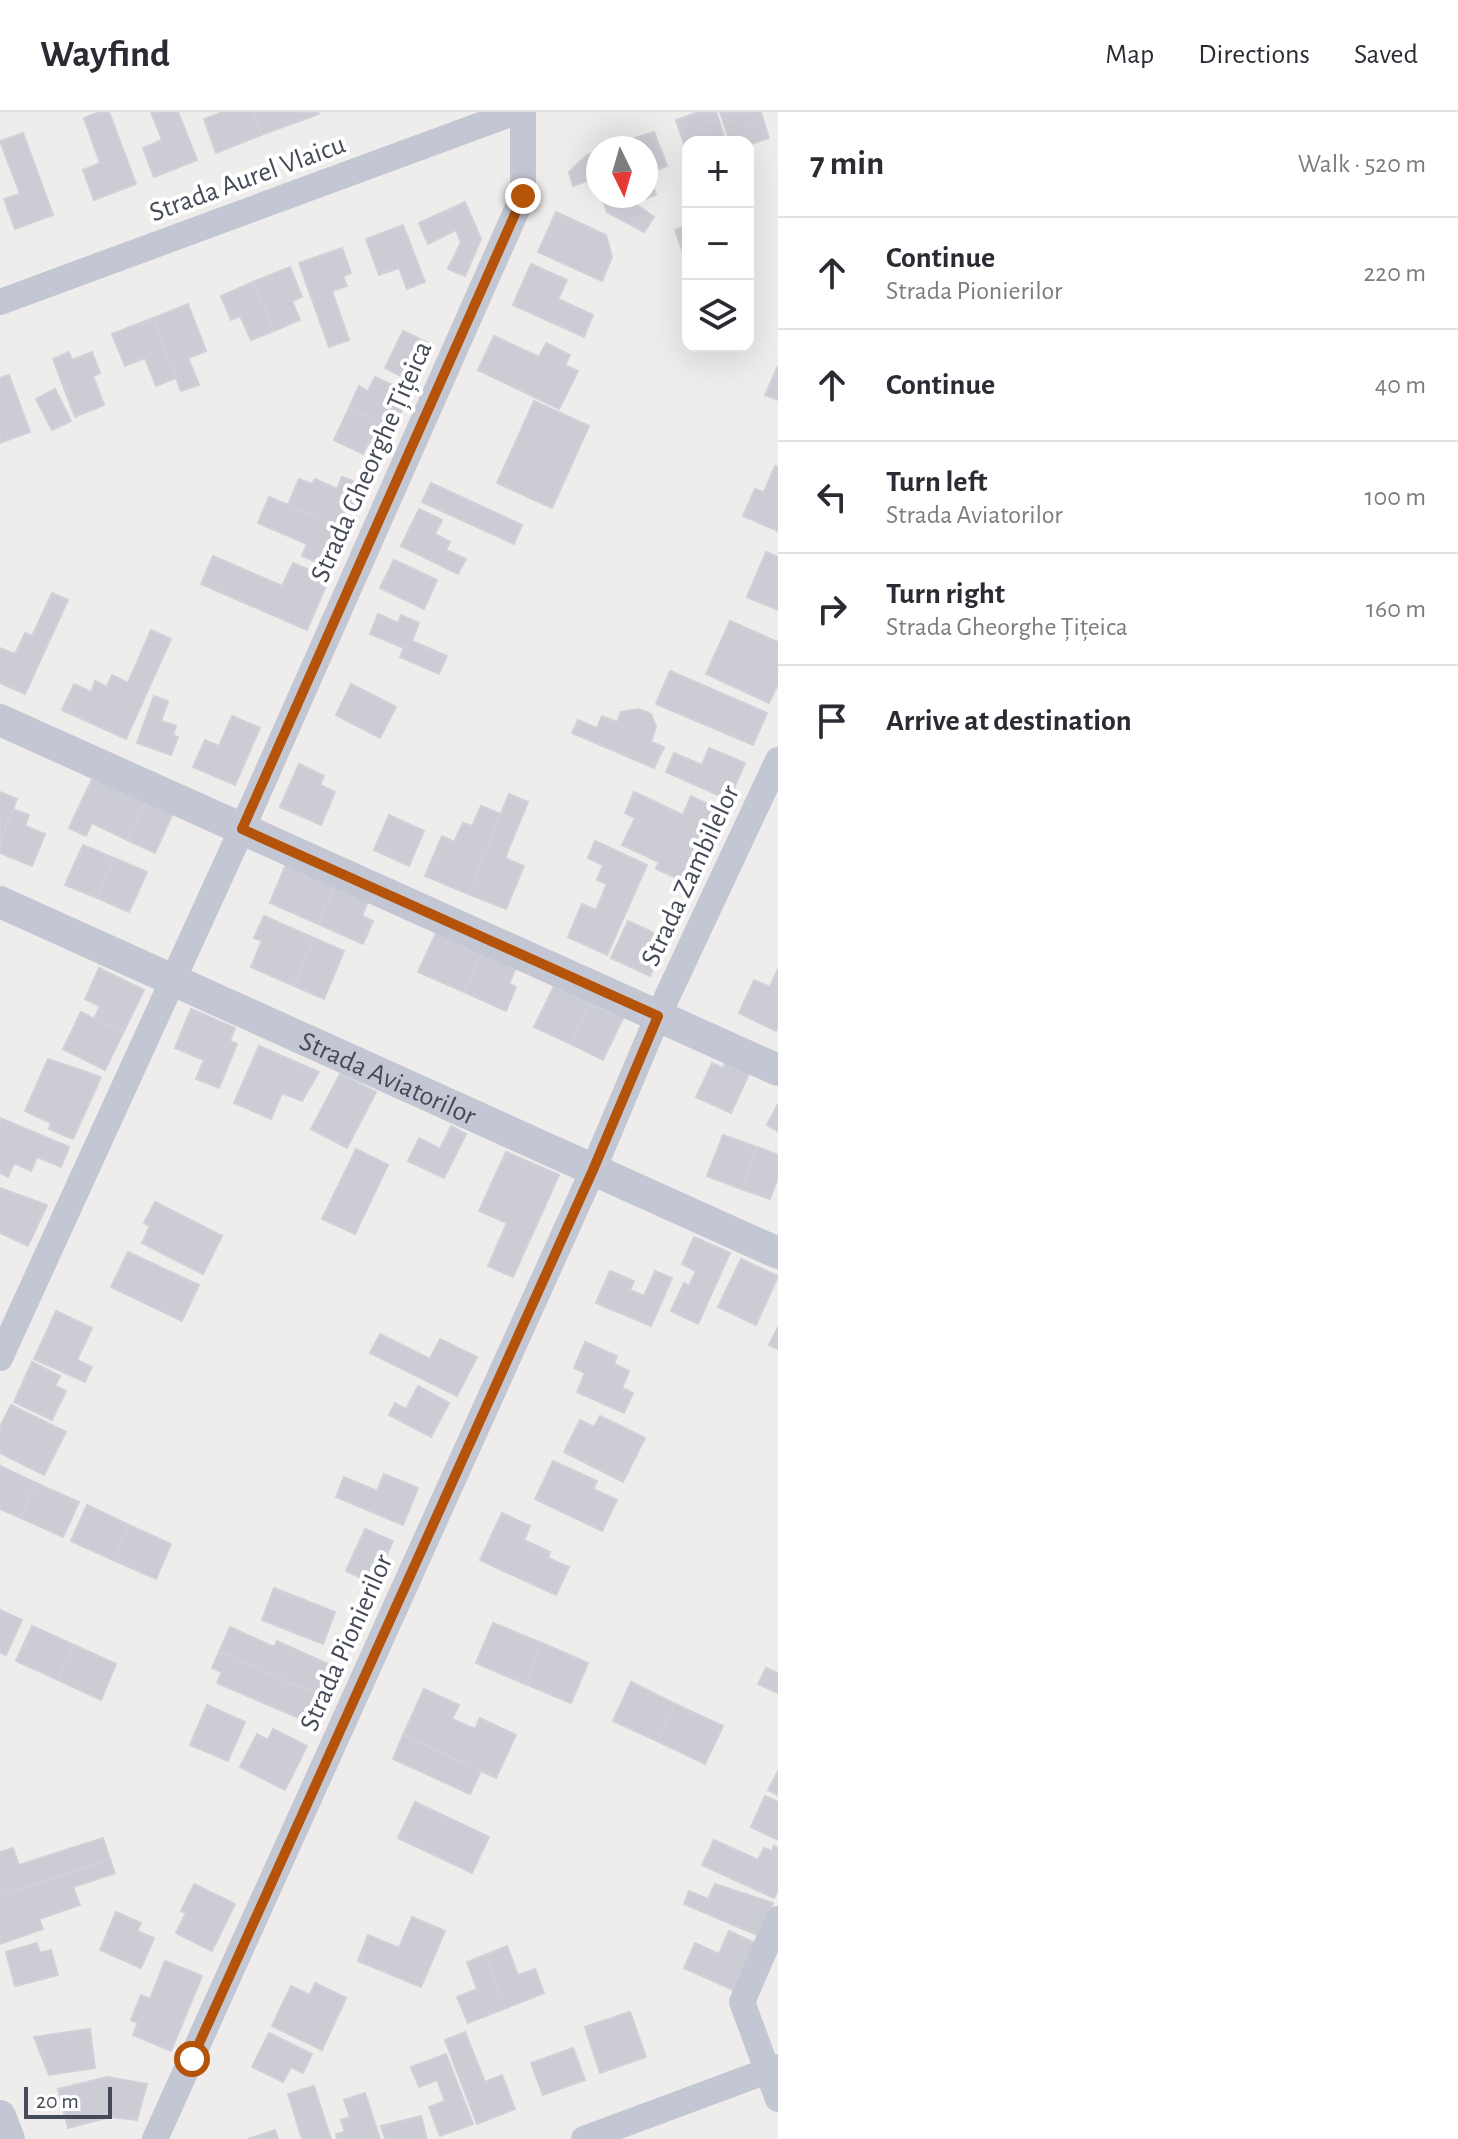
<!DOCTYPE html>
<meta charset="utf-8">
<style>
:root{--surface:#fff;--page:#f7f7f7;--text:#2b2b33;--muted:#7c7c81;--line:#e1e1e2}
body{margin:0;font-family:"Alegreya Sans",sans-serif;background:var(--page);color:var(--text)}
.controls{position:absolute;right:24px;top:24px;display:grid;overflow:hidden;border-radius:16px;box-shadow:0 8px 32px #0002}
.controls button{width:72px;height:72px;display:grid;place-items:center;padding:0;border:0;border-bottom:2px solid var(--line);background:var(--surface);color:var(--text);font:40px sans-serif}
.compass{position:absolute;left:586px;top:24px;width:72px;height:72px;border-radius:50%;background:var(--surface);box-shadow:0 8px 32px #0002;rotate:175deg}
.scale{position:absolute;left:24px;bottom:20px;width:88px;box-sizing:border-box;padding-left:8px;border:4px solid #454a58;border-top:0;font-size:22px;line-height:28px;white-space:nowrap;color:#454a58;-webkit-text-stroke:6px #fff;paint-order:stroke}
.stop{position:absolute;width:24px;height:24px;margin:-18px;border:6px solid #b45309;border-radius:50%;background:#fff}
.stop.end{background:#b45309;border-color:#fff;box-shadow:0 2px 8px #0008}
.list{margin:0;padding:0;list-style:none}
h2{display:flex;justify-content:space-between;align-items:center;height:104px;margin:0;padding:0 32px;font-size:34px}
h2 small{font-size:26px;font-weight:400;color:var(--muted)}
.list li{display:grid;grid-template-columns:52px 1fr auto;gap:24px;align-items:center;box-sizing:border-box;height:112px;padding:0 32px;border-top:2px solid var(--line)}
.list b{display:block;font-size:30px;white-space:nowrap}
.list p{margin:0;font-size:26px;white-space:nowrap;color:var(--muted)}
.list em{font-size:26px;font-style:normal;color:var(--muted)}
.icon{flex:none;width:44px;height:44px;fill:none;stroke:currentColor;stroke-width:2;stroke-linecap:round;stroke-linejoin:round}
.map{position:relative;flex:none;width:778px;height:2027px;overflow:hidden}
header{display:flex;align-items:center;gap:48px;box-sizing:border-box;height:112px;padding:0 40px;background:var(--surface);border-bottom:2px solid var(--line)}
header strong{font-size:38px}
nav{display:flex;gap:44px;margin-inline-start:auto;font-size:28px}
main{display:flex}
aside{flex:1;background:var(--surface)}
.map>svg:first-child{display:block}
.building{fill:#cccdd4;stroke:#d0d0d8;stroke-width:2}
.lines{fill:none;stroke-linecap:round;stroke-linejoin:round}
.minor{stroke:#c3c7d3;stroke-width:26}
.tertiary{stroke:#c3c7d3;stroke-width:32}
.route{stroke:#b45309;stroke-width:10}
.labels{text-anchor:middle;stroke-width:8;stroke-linejoin:round;paint-order:stroke}
.street-label{font-size:28px;fill:#454a58;stroke:#fff}
</style>
<header>
<strong>Wayfind</strong>
<nav><a>Map</a><a>Directions</a><a>Saved</a></nav>
</header>
<main>
<div class="map">
<svg width="778" height="2027" viewBox="0 0 778 2027">
<rect width="100%" height="100%" fill="#efedec"/>
<g class="building">
<path d="M100 0H109L136 72 94 88 83 58 100 51 84 6Z"/>
<path d="M151 0H178L197 48 154 65 143 36 162 28Z"/>
<path d="M223 0H252L261 23 216 41 204 7Z"/>
<path d="M252 0H318L319 2 261 23Z"/>
<path d="M699 0H716L726 30H688V44L676 8Z"/>
<path d="M720 0H761L769 26 748 33V30H730Z"/>
<path d="M654 20 667 54 648 61 656 83 634 91 632 84H646V36L614 33Z"/>
<path d="M23 21 53 103 15 117 4 87 20 82 0 29Z"/>
<path d="M598 39V74L595 66 573 74 569 60 587 43Z"/>
<path d="M601 84H632L634 91 654 105 644 120 607 100Z"/>
<path d="M465 90 481 127 465 164 448 157 461 130 456 118 428 132 419 111Z"/>
<path d="M556 100 606 123 612 145 602 169 538 140Z"/>
<path d="M403 113 425 170 407 177 399 156 379 163 366 127Z"/>
<path d="M688 113V141L684 143 675 118Z"/>
<path d="M342 136 351 161 343 164 347 174 332 179 349 228 329 235 299 151Z"/>
<path d="M531 152 567 168 558 187 593 203 584 225 513 193Z"/>
<path d="M290 155 302 185 292 189 300 208 274 219 253 170Z"/>
<path d="M253 170 274 219 251 228 240 204 231 208 221 184Z"/>
<path d="M188 192 206 239 188 246 199 273 181 279 153 206Z"/>
<path d="M153 206 176 266 156 274 145 246 125 254 112 222Z"/>
<path d="M403 219 433 233 415 271 385 256Z"/>
<path d="M494 224 539 245 546 231 570 243 565 253 578 259 559 297 478 258Z"/>
<path d="M69 240 72 248 92 240 100 261 93 264 104 293 75 305 53 247Z"/>
<path d="M778 254V288L765 283Z"/>
<path d="M9 263 30 320 0 331V266Z"/>
<path d="M375 265 410 281 393 317 349 296 359 274 368 279Z"/>
<path d="M55 277 71 309 52 318 36 287Z"/>
<path d="M534 289 589 314 552 396 497 371Z"/>
<path d="M349 296 393 317 384 337 369 330 363 342 334 328Z"/>
<path d="M775 354 778 355V419L743 404 755 377 764 380Z"/>
<path d="M342 365 368 375 349 419 288 393 299 367 312 372 315 367 337 377Z"/>
<path d="M431 371 522 413 514 432 422 390Z"/>
<path d="M269 385 349 419 333 457 302 444 307 432 258 411Z"/>
<path d="M419 397 442 408 435 422 450 430 446 438 466 447 458 462 401 434Z"/>
<path d="M766 440 778 445V498L747 485Z"/>
<path d="M213 444 282 474 293 451 324 464 320 472 326 474 307 518 201 472Z"/>
<path d="M394 448 437 468 424 497 380 476Z"/>
<path d="M52 481 68 488 25 582 0 571V536L15 542 25 521 32 524Z"/>
<path d="M378 502 398 511 401 503 419 511 412 529 447 544 439 562 400 545 404 536 370 522Z"/>
<path d="M730 509 778 530V572L769 591 706 562Z"/>
<path d="M151 518 171 527 126 627 62 598 74 572 91 580 95 569 107 575 112 563 128 571Z"/>
<path d="M670 559 767 601 753 633 656 592Z"/>
<path d="M351 572 396 595 380 626 336 603Z"/>
<path d="M154 584 168 589 161 609 176 614 173 623 178 625 171 643 137 631Z"/>
<path d="M638 597 651 602 656 615 651 630 664 635 654 656 572 621 578 608 597 616 602 604 617 610 621 600Z"/>
<path d="M232 604 260 616 235 673 193 655 205 628 219 634Z"/>
<path d="M709 636 745 651 729 688 666 660 674 641 702 653Z"/>
<path d="M299 652 324 664 320 673 335 680 321 713 280 695Z"/>
<path d="M94 663 147 688 127 728 92 711 86 724 69 716Z"/>
<path d="M0 680 17 687 0 730Z"/>
<path d="M634 680 683 703 691 684 724 700 690 772 656 757 659 750 622 733 635 706 625 701Z"/>
<path d="M509 682 528 690 505 746 524 754 506 797 468 782Z"/>
<path d="M147 688 173 701 155 741 127 728Z"/>
<path d="M481 694 501 702 468 782 425 764 442 724 454 730 463 711 472 714Z"/>
<path d="M13 697 29 703 25 714 45 722 32 754 0 741V730Z"/>
<path d="M389 703 424 719 409 754 374 738Z"/>
<path d="M595 729 647 753 607 843 568 825 582 792 596 798 607 772 597 768 603 753 588 746Z"/>
<path d="M83 733 114 746 97 786 65 773Z"/>
<path d="M114 746 147 760 129 800 97 786Z"/>
<path d="M286 752 335 773 318 812 270 791Z"/>
<path d="M335 773 369 787 362 804 373 809 363 832 318 812Z"/>
<path d="M264 804 314 826 294 874 251 855 262 829 254 826Z"/>
<path d="M628 809 654 821 646 838 659 843 650 864 611 846Z"/>
<path d="M437 819 482 840 464 880 418 860Z"/>
<path d="M314 826 344 839 324 887 294 874Z"/>
<path d="M482 840 516 855 509 872 516 875 506 899 464 880Z"/>
<path d="M99 856 144 878 123 921 94 907 100 894 85 887Z"/>
<path d="M778 857V915L776 919 739 901 754 868 770 875Z"/>
<path d="M554 874 590 891 571 932 534 915Z"/>
<path d="M590 891 623 906 603 948 571 932Z"/>
<path d="M191 897 235 916 230 929 237 932 219 976 196 967 204 948 175 936Z"/>
<path d="M81 900 123 921 105 958 63 937Z"/>
<path d="M259 934 319 960 302 989 282 981 271 1007 234 991Z"/>
<path d="M48 947 101 965 73 1027 49 1017 51 1011 25 999Z"/>
<path d="M712 951 723 956 725 951 749 962 731 1001 696 985Z"/>
<path d="M340 962 376 980 347 1036 311 1017Z"/>
<path d="M778 992V1019L767 1013Z"/>
<path d="M0 1006 69 1035 61 1055 37 1045 31 1059 14 1051 8 1065 0 1061Z"/>
<path d="M451 1014 466 1022 444 1066 408 1049 419 1026 440 1037Z"/>
<path d="M723 1023 757 1035 741 1077 707 1064Z"/>
<path d="M757 1035 778 1043V1066L770 1087 741 1077Z"/>
<path d="M356 1037 388 1053 355 1122 322 1107Z"/>
<path d="M506 1040 559 1063 513 1165 488 1154 507 1111 479 1099Z"/>
<path d="M0 1076 47 1093 28 1134 0 1121Z"/>
<path d="M155 1090 222 1124 203 1162 142 1131 150 1114 144 1111Z"/>
<path d="M694 1125 730 1141 698 1212 671 1199 684 1171 689 1174 696 1159 682 1152Z"/>
<path d="M128 1140 199 1173 182 1209 111 1175Z"/>
<path d="M741 1147 778 1164 756 1213 718 1195Z"/>
<path d="M610 1159 634 1169 630 1178 644 1184 655 1159 672 1166 651 1214 596 1191Z"/>
<path d="M56 1199 92 1216 77 1248 92 1255 85 1270 34 1247Z"/>
<path d="M778 1215V1237L769 1233Z"/>
<path d="M380 1222 430 1247 440 1227 477 1245 457 1284 370 1241Z"/>
<path d="M585 1230 617 1244 614 1252 629 1259 622 1276 633 1281 624 1301 577 1280 585 1261 574 1256Z"/>
<path d="M32 1250 60 1264 55 1274 66 1279 52 1308 14 1290Z"/>
<path d="M418 1274 449 1291 431 1325 389 1303 395 1291 406 1297Z"/>
<path d="M11 1293 66 1320 44 1363 0 1341V1315Z"/>
<path d="M600 1304 645 1326 623 1370 564 1340 580 1308 594 1315Z"/>
<path d="M553 1349 597 1369 593 1377 617 1388 602 1419 535 1387Z"/>
<path d="M0 1354 36 1371 21 1406 0 1397Z"/>
<path d="M384 1362 418 1376 403 1413 336 1385 344 1365 377 1379Z"/>
<path d="M36 1371 79 1390 63 1425 21 1406Z"/>
<path d="M87 1393 129 1413 113 1448 71 1429Z"/>
<path d="M502 1401 530 1414 524 1428 550 1440 548 1446 569 1455 556 1483 480 1448Z"/>
<path d="M129 1413 171 1432 156 1467 113 1448Z"/>
<path d="M365 1417 393 1429 374 1472 346 1459Z"/>
<path d="M274 1476 335 1500 323 1532 262 1508Z"/>
<path d="M0 1498 22 1508 6 1543 0 1541Z"/>
<path d="M493 1511 542 1531 525 1572 476 1551Z"/>
<path d="M32 1514 74 1533 58 1568 16 1549Z"/>
<path d="M230 1515 274 1535 277 1529 337 1556 325 1586 219 1540Z"/>
<path d="M542 1531 588 1551 571 1591 525 1572Z"/>
<path d="M74 1533 116 1552 101 1588 58 1568Z"/>
<path d="M219 1540 325 1586 313 1612 217 1571 222 1560 212 1556Z"/>
<path d="M766 1556 778 1561V1581L758 1572Z"/>
<path d="M631 1570 675 1592 657 1629 613 1609Z"/>
<path d="M424 1577 459 1593 452 1607 475 1617 480 1606 516 1623 496 1666 403 1623Z"/>
<path d="M675 1592 723 1614 705 1652 657 1629Z"/>
<path d="M207 1593 245 1610 228 1649 190 1633Z"/>
<path d="M273 1617 307 1634 285 1678 240 1655 257 1622 268 1628Z"/>
<path d="M403 1623 481 1659 470 1682 393 1647Z"/>
<path d="M778 1659V1683L768 1678Z"/>
<path d="M765 1684 778 1690V1728L751 1715Z"/>
<path d="M415 1690 489 1725 472 1761 398 1726Z"/>
<path d="M103 1726 110 1747 0 1783V1740L13 1736 19 1753Z"/>
<path d="M714 1728 758 1748 764 1736 772 1739 774 1734 778 1736V1778L774 1786 702 1753Z"/>
<path d="M110 1747 115 1761 73 1775 80 1793 39 1807 43 1817 0 1832V1783Z"/>
<path d="M194 1772 235 1792 212 1839 176 1821 186 1801 181 1799Z"/>
<path d="M715 1772 773 1791 759 1824 684 1792 689 1779 708 1787Z"/>
<path d="M116 1800 141 1811 137 1819 154 1826 141 1856 100 1838Z"/>
<path d="M412 1805 445 1819 421 1875 358 1849 368 1823 399 1836Z"/>
<path d="M729 1819 755 1831 733 1878 684 1856 695 1831 719 1842Z"/>
<path d="M37 1831 40 1841 51 1838 58 1863 15 1874 6 1840Z"/>
<path d="M507 1834 518 1863 535 1857 544 1881 506 1896 485 1843Z"/>
<path d="M485 1843 506 1896 468 1911 457 1885 477 1877 467 1850Z"/>
<path d="M165 1849 202 1864 171 1939 133 1923 138 1911 131 1908 141 1883 150 1887Z"/>
<path d="M315 1871 346 1886 322 1938 272 1914 291 1874 310 1883Z"/>
<path d="M630 1900 646 1945 600 1961 585 1915Z"/>
<path d="M90 1917 95 1956 49 1963 34 1925Z"/>
<path d="M465 1920 485 1970 502 1963 515 1997 477 2012 445 1928Z"/>
<path d="M269 1921 312 1942 303 1961 291 1955 283 1970 252 1955Z"/>
<path d="M573 1936 585 1968 543 1983 531 1951Z"/>
<path d="M446 1942 473 2012 440 2024 429 1995 445 1989 437 1968 419 1975 411 1955Z"/>
<path d="M107 1965 147 1972 137 2008 110 2005 68 2016 58 1977Z"/>
<path d="M314 1974 331 2027H302L288 1982Z"/>
<path d="M365 1981 380 2027H337L336 2022 345 2020 341 2008 350 2005 344 1988Z"/>
<path d="M421 2004 427 2027H385L381 2014Z"/>
<path d="M275 2018 278 2027H248Z"/>
</g>
<g class="lines">
<g class="minor">
<path d="M0 190 516 0"/>
<path d="M0 1246 242 717 523 84V0"/>
<path d="M778 1807 742 1890 778 1987"/>
<path d="M155 2027 593 1058 658 904 778 648"/>
<path d="M584 2027 778 1955"/>
</g>
<g class="tertiary">
<path d="M0 608 778 958"/>
<path id="s1" d="M0 790 778 1141"/>
<path d="M0 2004 9 2027"/>
</g>
</g>
<g class="lines">
<path class="route" d="M192 1947 593 1058 658 904 242 717 523 84"/>
</g>
<g class="labels">
<g class="street-label">
<text transform="translate(247 65) rotate(-20)" y="10">Strada Aurel Vlaicu</text>
<text transform="translate(370 349) rotate(-66)" y="10">Strada Gheorghe Țițeica</text>
<text transform="translate(689 763) rotate(-65)" y="10">Strada Zambilelor</text>
<text dy="10" stroke="none"><textPath href="#s1" startOffset="426">Strada Aviatorilor</textPath></text>
<text transform="translate(345 1530) rotate(-66)" y="10">Strada Pionierilor</text>
</g>
</g>
</svg>
<div class="controls">
<button>+</button>
<button>−</button>
<button><svg class="icon" aria-label="layers" viewBox="0 0 24 24"><path d="M12 4l9 5-9 5-9-5zM3 14l9 5 9-5"/></svg></button>
</div>
<svg class="compass" viewBox="-18 -18 36 36"><path d="M0-13l5 13h-10z" fill="#e53935"/><path d="M0 13l5-13h-10z" fill="#7c7c81"/></svg>
<div class="scale">20 m</div>
<div class="stop" style="left:192px;top:1947px"></div>
<div class="stop end" style="left:523px;top:84px"></div>
</div>
<aside>
<h2>7 min<small>Walk · 520 m</small></h2>
<ul class="list">
<li><svg class="icon" aria-label="ahead" viewBox="0 0 24 24"><path d="M12 20V5M6 11l6-6 6 6"/></svg><div><b>Continue</b><p>Strada Pionierilor</p></div><em>220 m</em></li>
<li><svg class="icon" aria-label="ahead" viewBox="0 0 24 24"><path d="M12 20V5M6 11l6-6 6 6"/></svg><div><b>Continue</b></div><em>40 m</em></li>
<li><svg class="icon" aria-label="left" viewBox="0 0 24 24"><path d="M17 20v-9H6M10 6l-5 5 5 5"/></svg><div><b>Turn left</b><p>Strada Aviatorilor</p></div><em>100 m</em></li>
<li><svg class="icon" aria-label="right" viewBox="0 0 24 24"><path d="M7 20v-9h11M14 6l5 5-5 5"/></svg><div><b>Turn right</b><p>Strada Gheorghe Țițeica</p></div><em>160 m</em></li>
<li><svg class="icon" aria-label="arrive" viewBox="0 0 24 24"><path d="M6 21V4h12l-3 4 3 4H6"/></svg><div><b>Arrive at destination</b></div></li>
</ul>
</aside>
</main>
